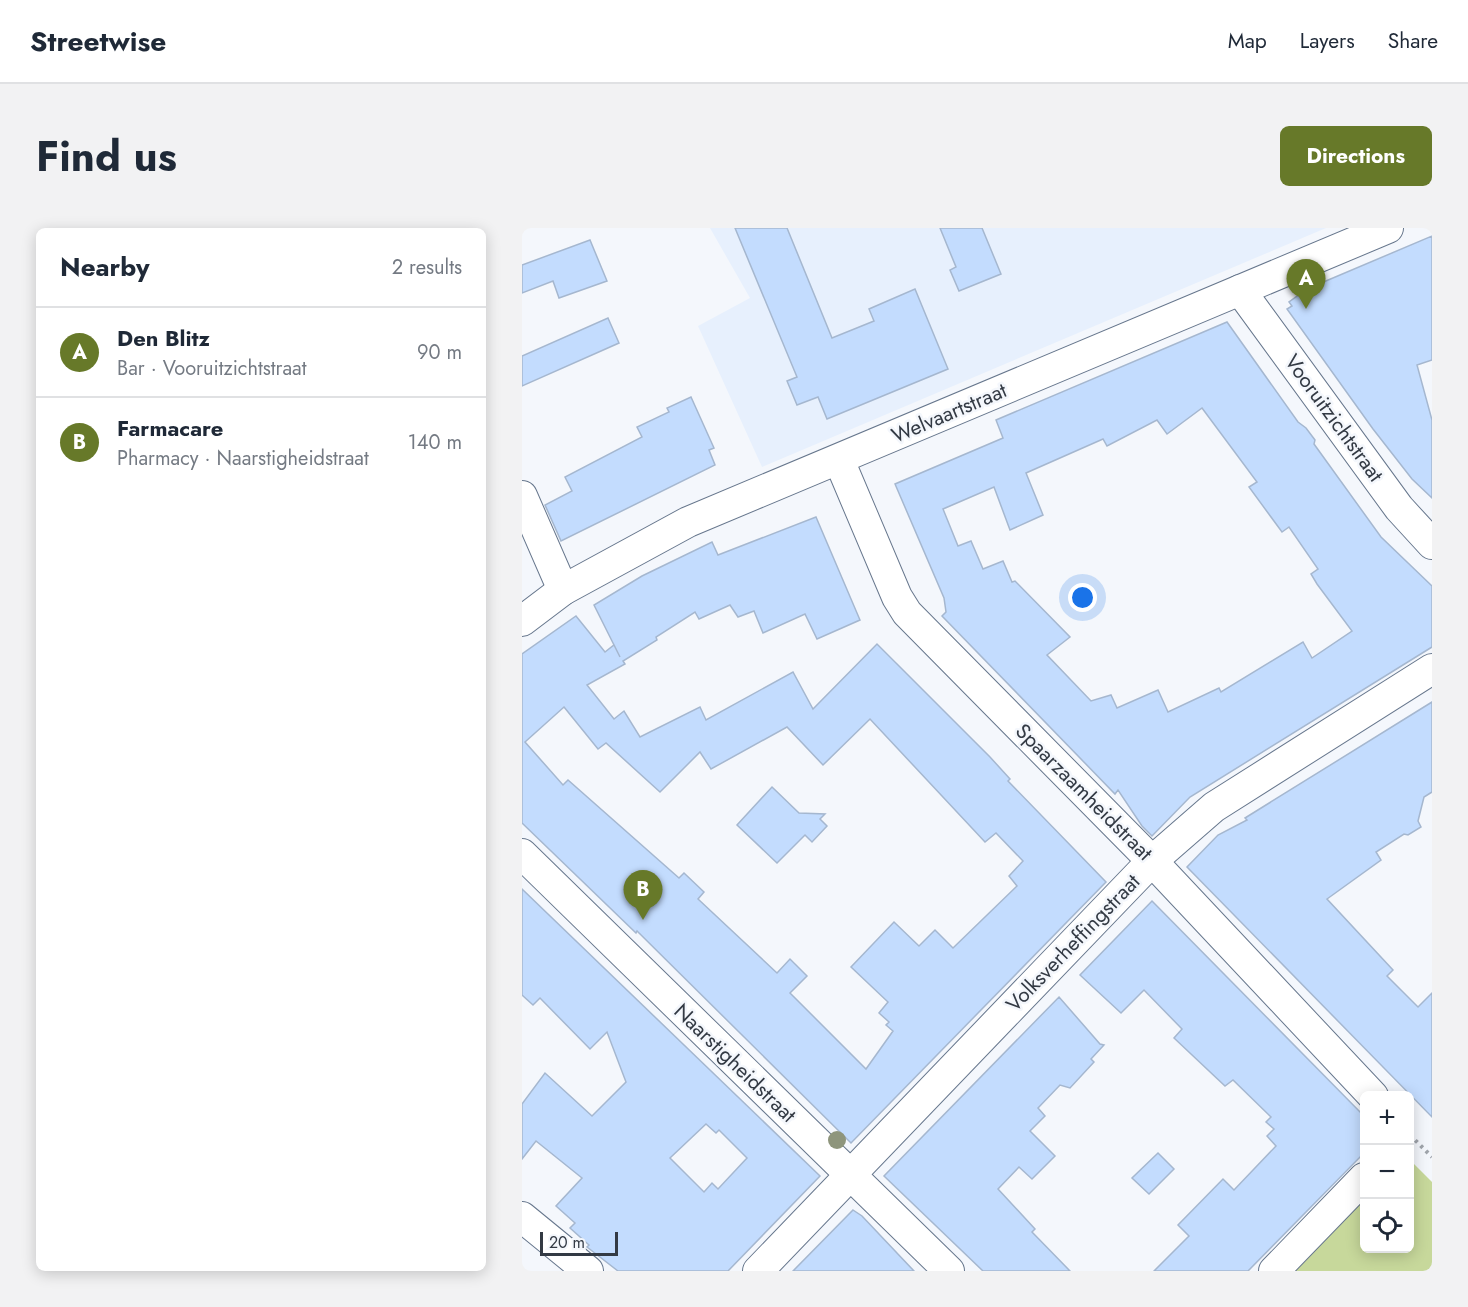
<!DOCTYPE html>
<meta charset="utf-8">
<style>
:root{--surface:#fff;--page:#f2f2f3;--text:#1f2937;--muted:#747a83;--line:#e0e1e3;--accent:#677929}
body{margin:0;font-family:Jost,sans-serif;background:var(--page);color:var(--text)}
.controls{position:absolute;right:18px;bottom:18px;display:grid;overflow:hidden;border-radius:9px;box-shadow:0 3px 15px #0003}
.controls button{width:54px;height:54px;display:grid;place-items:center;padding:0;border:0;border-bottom:2px solid var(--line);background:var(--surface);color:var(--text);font:30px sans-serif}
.scale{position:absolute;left:18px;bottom:15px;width:78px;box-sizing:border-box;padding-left:6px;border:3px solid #333a44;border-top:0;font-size:16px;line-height:21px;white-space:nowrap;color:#333a44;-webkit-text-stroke:4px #f4f7fc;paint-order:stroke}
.you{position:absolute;left:561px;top:370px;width:21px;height:21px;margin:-15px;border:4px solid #fff;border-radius:50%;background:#1a73e8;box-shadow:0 0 0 9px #1a73e833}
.badge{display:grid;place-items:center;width:39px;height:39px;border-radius:50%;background:var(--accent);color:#fff;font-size:20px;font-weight:700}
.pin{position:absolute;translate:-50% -50px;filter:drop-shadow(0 2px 3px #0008)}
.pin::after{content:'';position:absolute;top:32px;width:21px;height:18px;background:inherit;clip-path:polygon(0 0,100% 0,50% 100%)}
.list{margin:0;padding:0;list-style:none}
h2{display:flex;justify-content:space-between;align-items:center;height:78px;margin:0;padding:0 24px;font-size:26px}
h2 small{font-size:20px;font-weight:400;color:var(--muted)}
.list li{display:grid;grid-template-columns:39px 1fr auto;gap:18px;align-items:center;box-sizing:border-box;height:90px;padding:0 24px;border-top:2px solid var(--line)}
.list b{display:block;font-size:22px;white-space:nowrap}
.list p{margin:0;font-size:20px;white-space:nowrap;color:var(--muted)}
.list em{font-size:20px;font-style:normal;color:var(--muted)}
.icon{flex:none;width:33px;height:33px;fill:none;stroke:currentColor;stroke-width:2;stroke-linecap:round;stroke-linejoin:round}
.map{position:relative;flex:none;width:910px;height:1043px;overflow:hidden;border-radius:9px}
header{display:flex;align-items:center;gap:36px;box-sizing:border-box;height:84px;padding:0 30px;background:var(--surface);border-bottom:2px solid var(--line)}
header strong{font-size:28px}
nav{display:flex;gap:33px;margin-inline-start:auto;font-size:21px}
.intro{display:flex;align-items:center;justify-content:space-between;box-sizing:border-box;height:144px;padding:0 36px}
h1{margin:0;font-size:42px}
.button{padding:15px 27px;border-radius:9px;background:var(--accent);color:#fff;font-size:21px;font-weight:700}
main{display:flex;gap:36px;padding:0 36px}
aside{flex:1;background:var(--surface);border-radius:9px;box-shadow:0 3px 15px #0003}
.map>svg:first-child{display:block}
.built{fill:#e7f0fd}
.green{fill:#c7d89b}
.building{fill:#c3dcfe;stroke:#a5b7cf;stroke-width:1.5;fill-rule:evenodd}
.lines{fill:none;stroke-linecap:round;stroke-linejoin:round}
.street-casing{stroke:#67778d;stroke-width:32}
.path{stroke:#a0a5ac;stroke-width:4;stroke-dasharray:3 4.5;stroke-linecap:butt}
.street{stroke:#fff;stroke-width:30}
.tree{fill:#8e957c}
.labels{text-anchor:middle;stroke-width:5;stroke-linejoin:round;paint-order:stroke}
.street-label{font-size:21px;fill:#333a44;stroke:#f4f7fc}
</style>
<header>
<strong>Streetwise</strong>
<nav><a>Map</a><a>Layers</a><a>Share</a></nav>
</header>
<div class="intro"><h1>Find us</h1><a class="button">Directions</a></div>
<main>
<aside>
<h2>Nearby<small>2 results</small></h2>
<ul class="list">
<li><span class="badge">A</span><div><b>Den Blitz</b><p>Bar · Vooruitzichtstraat</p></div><em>90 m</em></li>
<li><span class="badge">B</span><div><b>Farmacare</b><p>Pharmacy · Naarstigheidstraat</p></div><em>140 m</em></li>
</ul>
</aside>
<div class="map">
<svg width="910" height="1043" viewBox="0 0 910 1043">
<rect width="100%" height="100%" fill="#f4f7fc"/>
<path class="built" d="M188 0H804L240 239 176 98 228 70Z"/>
<path class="green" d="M888 932 910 954V1043H763L842 963V1020H888Z"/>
<g class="building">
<path d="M213 0H265L310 110 352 93 347 81 393 61 426 141 305 191 296 169 275 177 265 153 275 149Z"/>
<path d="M418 0H460L479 46 437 63 428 42 434 39Z"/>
<path d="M910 8V132L895 137 910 192V270L890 251 851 201 765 81 770 78 767 74 785 61Z"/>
<path d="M68 12 85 53 37 70 31 53 0 65V37Z"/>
<path d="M86 90 97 115 0 158V128Z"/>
<path d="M705 94 776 194 784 200 793 212 792 216 859 309 910 358V419L668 569 630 608 620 598 596 562 593 566 420 388 424 384 422 370 373 256 481 210 474 192ZM680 180 735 254 727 259 760 304 767 299 796 341 789 346 795 356 830 403 790 430 781 414 699 464 697 460 646 484 636 462 595 480 589 467 569 473 525 427 548 409 493 353 490 354 481 333 461 341 449 313 436 318 421 281 472 259 488 302 521 287 504 245 581 211 585 218 635 192 645 206Z"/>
<path d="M169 169 192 220 187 222 193 237 39 313 23 277 50 263 43 249 120 209 115 199 147 184 145 180Z"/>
<path d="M294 289 338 392 295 411 283 386 241 405 232 383 216 389 208 377 177 391 173 384 134 409 135 412 101 433 103 436 65 457 92 491 102 483 118 509 178 479 184 492 271 444 291 481 355 416 468 529 488 551 486 553 584 654 329 915 115 703 114 705 0 595V426L54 388 83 424 92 417 98 429 72 377 120 348 190 314 196 327ZM42 479 76 521 84 515 138 564 178 524 189 541 265 499 301 537 348 491 463 614 474 605 501 633 487 648 495 658 431 720 413 702 397 718 372 694 329 739 366 774 357 785 367 794 364 797 371 803 344 841 268 765 285 748 268 731 255 745 176 671 182 664 162 645 157 650 46 552 41 557 3 514Z"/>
<path d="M910 474V564L902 569 896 593 899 599 886 607 882 606 854 624 859 632 805 671 871 742 865 748 896 779 910 765V889L665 639 696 607 725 592 723 590Z"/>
<path d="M250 559 277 585 303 586 298 591 305 598 290 614 283 607 255 635 215 597Z"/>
<path d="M0 661 298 948 206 1043H96L65 1019 67 1017 48 1000 53 995 34 978 60 950 14 913 0 931V876L23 845 70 888 104 854 85 804 68 821 18 770 11 777 0 767ZM184 896 194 905 197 902 225 930 196 961 190 955 182 964 148 930Z"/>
<path d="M630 673 843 889V924L726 1043H632L667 1008 656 997 701 951 712 962 754 918 745 908 752 901 744 894 749 889 711 852 703 858 652 810 660 801 622 762 599 785 558 747Z"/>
<path d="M537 769 578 816 582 817 569 831 572 834 548 860 538 857 516 880 523 888 508 903 533 928 510 951 497 939 476 961 513 1001 510 1004 548 1043H461L362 948Z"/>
<path d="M636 925 652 941 627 966 610 950Z"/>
<path d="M331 982 340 988 392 1043H271Z"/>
</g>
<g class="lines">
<g class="street-casing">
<g id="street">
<path d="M718 62 877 280 910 316"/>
<path d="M317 232 375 369 385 385 630 633 851 868"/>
<path d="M0 268 41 362"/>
<path d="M0 393 41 362 166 294 866 0"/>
<path d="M0 626 427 1043"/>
<path d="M0 989 66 1043"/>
<path d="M236 1043 630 633 692 579 910 441"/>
<path d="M752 1043 842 950"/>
</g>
</g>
<path class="path" d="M888 907 910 929"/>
<use href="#street" class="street"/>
</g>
<circle class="tree" cx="315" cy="912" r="9"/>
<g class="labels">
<g class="street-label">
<text transform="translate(427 185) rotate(-23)" y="7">Welvaartstraat</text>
<text transform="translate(812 190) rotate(54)" y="7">Vooruitzichtstraat</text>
<text transform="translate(562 564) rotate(45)" y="7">Spaarzaamheidstraat</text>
<text transform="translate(551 715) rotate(-46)" y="7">Volksverheffingstraat</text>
<text transform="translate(213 835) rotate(44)" y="7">Naarstigheidstraat</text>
</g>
</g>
</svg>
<div class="controls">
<button>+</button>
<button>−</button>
<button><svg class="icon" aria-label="locate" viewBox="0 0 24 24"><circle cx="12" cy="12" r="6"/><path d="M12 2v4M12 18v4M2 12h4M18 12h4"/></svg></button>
</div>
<div class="scale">20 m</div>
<div class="you"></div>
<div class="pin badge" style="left:784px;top:81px">A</div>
<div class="pin badge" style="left:121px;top:692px">B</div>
</div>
</main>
